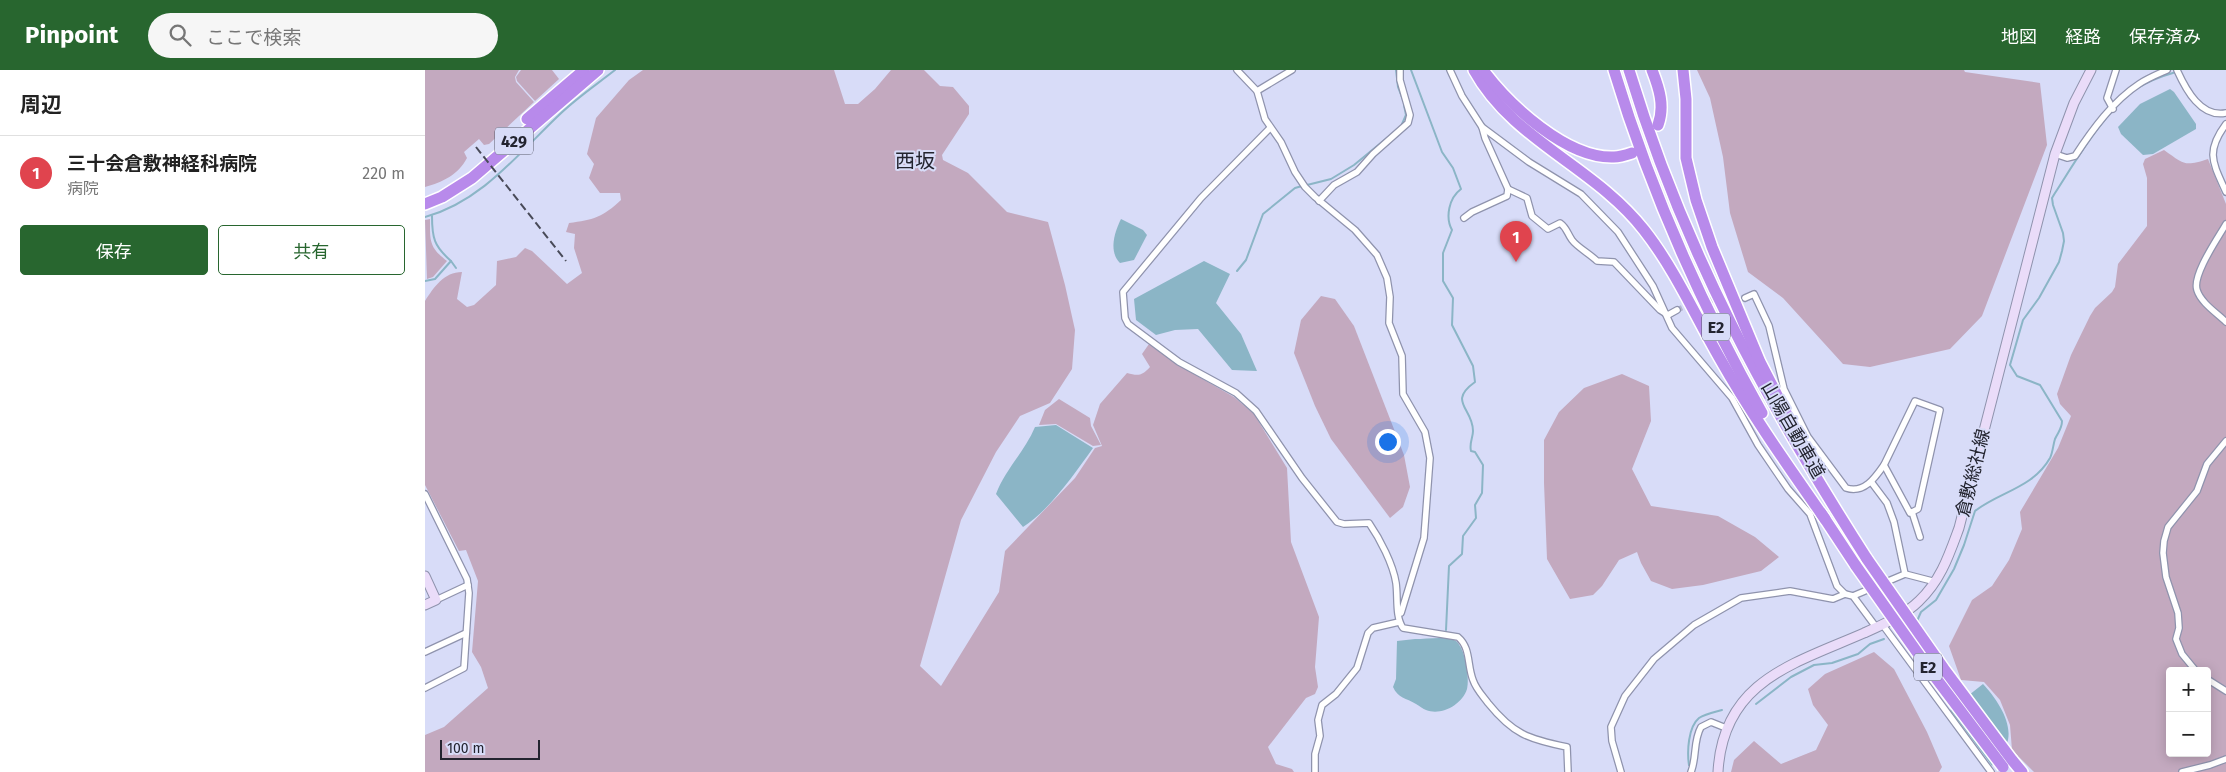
<!DOCTYPE html>
<html lang="ja">
<meta charset="utf-8">
<style>
:root{--surface:#fff;--page:#f6f6f6;--text:#222;--muted:#767676;--line:#e0e0e0;--accent:#28662f}
body{margin:0;font-family:"Fira Sans","Noto Sans JP",sans-serif;background:var(--page);color:var(--text)}
.controls{position:absolute;right:15px;bottom:15px;display:grid;overflow:hidden;border-radius:5px;box-shadow:0 2px 12px #0003}
.controls button{width:45px;height:45px;display:grid;place-items:center;padding:0;border:0;border-bottom:1px solid var(--line);background:var(--surface);color:var(--text);font:25px sans-serif}
.scale{position:absolute;left:15px;bottom:12px;width:100px;box-sizing:border-box;padding-left:5px;border:2px solid #23242f;border-top:0;font-size:14px;line-height:18px;white-space:nowrap;color:#23242f;-webkit-text-stroke:4px #d8dcf8;paint-order:stroke}
.you{position:absolute;left:962px;top:371px;width:18px;height:18px;margin:-12px;border:4px solid #fff;border-radius:50%;background:#1a73e8;box-shadow:0 0 0 8px #1a73e833}
.badge{display:grid;place-items:center;width:32px;height:32px;border-radius:50%;background:var(--accent);color:#fff;font-size:16px;font-weight:700}
.pin{position:absolute;translate:-50% -41px;filter:drop-shadow(0 1px 2px #0008)}
.pin::after{content:'';position:absolute;top:26px;width:18px;height:15px;background:inherit;clip-path:polygon(0 0,100% 0,50% 100%)}
.list{margin:0;padding:0;list-style:none}
h2{display:flex;justify-content:space-between;align-items:center;height:65px;margin:0;padding:0 20px;font-size:21px}
h2 small{font-size:16px;font-weight:400;color:var(--muted)}
.list li{display:grid;grid-template-columns:32px 1fr auto;gap:15px;align-items:center;box-sizing:border-box;height:75px;padding:0 20px;border-top:1px solid var(--line)}
.list b{display:block;font-size:19px;white-space:nowrap}
.list p{margin:0;font-size:16px;white-space:nowrap;color:var(--muted)}
.list em{font-size:16px;font-style:normal;color:var(--muted)}
.actions{display:flex;gap:10px;padding:15px 20px}
.actions a{flex:1;padding:11px 0;border:1px solid var(--accent);border-radius:5px;text-align:center;font-size:18px;color:var(--accent)}
.actions .main{background:var(--accent);color:#fff}
.icon{flex:none;width:28px;height:28px;fill:none;stroke:currentColor;stroke-width:2;stroke-linecap:round;stroke-linejoin:round}
.map{position:relative;flex:none;width:1801px;height:702px;overflow:hidden}
header{display:flex;align-items:center;gap:30px;box-sizing:border-box;height:70px;padding:0 25px;background:var(--accent);color:#fff}
header strong{font-size:24px}
nav{display:flex;gap:28px;margin-inline-start:auto;font-size:18px}
.search{width:350px;height:45px;background:var(--page);display:flex;align-items:center;gap:12px;box-sizing:border-box;padding:0 18px;border-radius:28px;color:var(--muted);font-size:19px}
main{display:flex}
aside{flex:1;background:var(--surface)}
.map>svg:first-child{display:block}
.green{fill:#c3a9bf;fill-rule:evenodd}
.water{fill:#8bb5c6}
.lines{fill:none;stroke-linecap:round;stroke-linejoin:round}
.stream{stroke:#8bb5c6;stroke-width:2}
.street-tunnel{stroke:#b4b7d0;stroke-width:5.5;stroke-dasharray:5.5 3;stroke-linecap:butt}
.street-casing{stroke:#8f93ad;stroke-width:8}
.secondary-casing{stroke:#8f93ad;stroke-width:11}
.highway-casing{stroke:#fff;stroke-width:14}
.street{stroke:#fff;stroke-width:5.5}
.secondary{stroke:#eadcf9;stroke-width:9}
.highway{stroke:#b88aeb;stroke-width:11}
.rail{stroke:#484a58;stroke-width:2;stroke-dasharray:8 4;stroke-linecap:butt}
.highway-bridge-casing{stroke:#fff;stroke-width:14;stroke-linecap:butt}
.highway-bridge{stroke:#b88aeb;stroke-width:11}
.labels{text-anchor:middle;stroke-width:4;stroke-linejoin:round;paint-order:stroke}
.shield{fill:#d8dcf8;stroke:#595b6b;stroke-width:1}
.shield-label{font-size:16px;font-weight:bold;fill:#23242f}
.street-label{font-size:18px;fill:#23242f;stroke:#d8dcf8}
.quarter-label{font-size:20px;fill:#23242f;stroke:#d8dcf8}
</style>
<header>
<strong>Pinpoint</strong>
<div class="search"><svg class="icon" aria-label="search" viewBox="0 0 24 24"><circle cx="10" cy="10" r="6"/><path d="M15 15l6 6"/></svg>ここで検索</div>
<nav><a>地図</a><a>経路</a><a>保存済み</a></nav>
</header>
<main>
<aside>
<h2>周辺<small></small></h2>
<ul class="list">
<li><span class="badge" style="background:#e0444e">1</span><div><b>三十会倉敷神経科病院</b><p>病院</p></div><em>220 m</em></li>
</ul>
<div class="actions"><a class="main">保存</a><a>共有</a></div>
</aside>
<div class="map">
<svg width="1801" height="702" viewBox="0 0 1801 702">
<rect width="100%" height="100%" fill="#d8dcf8"/>
<g class="green">
<path d="M0 0H94L90 7 91 12 109 32 64 74 59 75 54 69 39 82 42 88C33 105 18 112 0 117Z"/>
<path d="M96 0H127L134 9 110 31 92 11 91 7Z"/>
<path d="M218 0H409L420 34H433L450 19 466 0H499L515 16 528 17 544 36V44L517 85 518 90 543 103 582 142 623 152 640 215 650 260 647 299 625 333 595 346 571 382 536 450 495 596 516 616 574 522 580 481 650 408 670 378 677 376 668 355 675 334 702 303C713 306 717 306 725 297L717 284 724 274 753 295 809 327 829 344 862 398 866 472 894 547 890 597 893 617 890 624 881 628 843 677 851 694 867 699 869 702H0V665L19 657 63 618 56 597 47 582 53 511 41 480 34 481 0 415V231C9 217 19 202 37 202L32 229 42 237 49 235 71 215 72 191 91 187 100 178 107 181 142 214 157 203 149 178 150 164 141 162 144 153C168 150 178 147 196 130L195 123H175L164 108 169 94 162 84 171 48 204 10Z"/>
<path d="M1272 0H1539L1540 2 1615 13 1622 75 1557 246 1525 279 1445 297 1418 294 1358 228 1323 202 1305 143 1298 87 1285 28Z"/>
<path d="M1739 80C1759 94 1759 97 1783 89L1801 134V702H1609L1587 680 1585 655 1575 630 1559 612 1536 610 1524 576 1547 530 1567 516 1584 490 1597 459 1595 442 1633 378 1646 346 1635 334 1632 324 1646 285 1665 246 1670 238 1687 222 1690 217 1693 194 1722 156V108L1718 94 1720 89ZM1745 601H1782V683H1745Z"/>
<path d="M5 149C5 171 4 177 22 191L8 207 2 209 0 150Z"/>
<path d="M896 226 910 229 929 256 979 385 985 417 978 437 965 448 906 369 890 336 869 283 876 250Z"/>
<path d="M1197 304 1224 316 1226 351 1207 399 1226 436 1293 446 1330 467 1354 487 1336 501 1278 515 1247 519 1226 511 1216 493 1212 482 1194 490 1177 516 1168 525 1145 529 1122 489 1119 413V370L1134 342 1159 318Z"/>
<path d="M634 329 665 348 666 356 676 375 668 376 631 354 614 355 620 340Z"/>
<path d="M1449 582 1469 599 1502 662 1517 697 1514 702H1306L1309 690 1329 671 1356 694 1391 680 1403 655 1388 635 1383 619 1400 604Z"/>
</g>
<g class="water">
<path d="M1745 19 1749 22 1771 54V59L1728 84 1718 85 1696 64 1693 57 1715 34Z"/>
<path d="M696 149 718 160 722 165 709 190 695 193C683 181 690 161 696 149Z"/>
<path d="M779 191 805 204 791 233 816 264 832 301 807 300 773 259 750 260 731 265 711 250 709 229Z"/>
<path d="M631 355 668 378C650 403 624 441 598 457L571 424C580 400 600 381 610 357Z"/>
<path d="M990 569C1002 569 1018 566 1029 570 1040 574 1045 609 1042 619 1037 635 1016 646 1001 640 998 639 995 636 991 634 981 628 973 628 968 617L971 609 972 571Z"/>
<path d="M1558 614C1570 627 1587 650 1583 670 1581 678 1571 689 1567 696L1525 640Z"/>
</g>
<g class="lines">
<g class="stream">
<path d="M971 0 973 17 978 30"/>
<path d="M986 0 1017 82 1028 98 1036 119C1024 128 1020 147 1027 160L1018 183V211L1028 228 1027 255 1048 296 1050 312C1022 332 1048 338 1048 361 1048 368 1044 373 1046 381L1050 382 1058 395 1057 423 1050 435 1051 448 1038 466 1037 484 1024 496 1021 560"/>
<path d="M977 54 981 45 979 35"/>
<path d="M882 115 906 109 929 95 968 63"/>
<path d="M0 147C56 132 93 84 133 46 150 29 171 15 190 0"/>
<path d="M26 191 31 198"/>
<path d="M812 201 821 190 838 144 870 118 877 116"/>
<path d="M0 211 10 209 26 191C9 176 7 168 7 146"/>
<path d="M1492 551 1496 542 1511 530 1529 499 1539 475 1550 441C1574 422 1608 418 1625 388 1628 382 1628 375 1630 369 1633 362 1637 359 1637 351L1615 315 1592 306 1585 295 1598 250 1614 228 1634 192 1637 181 1639 171 1638 163 1628 135 1627 128 1630 123C1652 89 1678 43 1711 19 1723 11 1737 6 1751 2"/>
<path d="M1331 634 1366 607 1389 595 1407 593 1433 584 1445 574 1459 569"/>
<path d="M1264 695C1262 682 1263 657 1274 648 1280 644 1290 642 1297 640"/>
</g>
<path class="street-tunnel" d="M1252 240 1272 231 1320 228"/>
<g class="street-casing">
<g id="street">
<path d="M812 0 832 21 840 49 856 72 870 102 880 117 890 127 930 160 952 185 962 208 965 227 964 253 977 286 978 324 1000 362 1005 388 999 468 976 543"/>
<path d="M1025 0 1037 26 1057 57 1104 92 1156 124 1193 162 1228 216 1247 258 1307 328 1333 375 1363 419 1385 444 1412 516 1420 524 1428 526 1451 557"/>
<path d="M1752 0C1761 20 1776 48 1801 43"/>
<path d="M832 21 867 0"/>
<path d="M1688 39 1682 28 1691 0"/>
<path d="M1801 54C1780 82 1788 93 1801 122"/>
<path d="M845 58 776 128 698 222 700 248 703 254 754 292 811 323 831 341 877 408 912 452 919 454 944 453C955 469 968 494 971 513 973 527 970 547 978 558L1033 567C1046 578 1042 595 1048 610 1051 619 1057 625 1063 633 1088 664 1103 669 1142 677L1143 702"/>
<path d="M1630 84 1642 88 1650 86C1667 60 1688 31 1714 14 1723 8 1733 4 1742 0"/>
<path d="M1083 119 1102 128 1107 146 1123 159 1135 153C1142 158 1142 163 1147 170 1152 177 1165 184 1172 191L1189 192 1235 240 1243 245"/>
<path d="M894 131 909 115 932 102 948 84 983 53 985 45 975 10V0"/>
<path d="M1039 148 1047 142 1082 126 1083 119 1060 68 1057 57"/>
<path d="M1801 154C1793 168 1767 205 1772 220 1776 233 1792 243 1801 252"/>
<path d="M1320 228 1329 224 1344 256 1359 319 1383 367 1421 418C1439 424 1450 408 1459 395"/>
<path d="M1243 245 1252 240"/>
<path d="M1490 331 1515 340 1493 439 1485 443 1459 395Z"/>
<path d="M1447 413 1462 433 1469 452 1480 504"/>
<path d="M0 424 42 509 44 523 39 598 0 618"/>
<path d="M1487 442 1495 467"/>
<path d="M1428 526 1480 504 1511 512"/>
<path d="M11 530 43 515"/>
<path d="M1457 554 1566 702"/>
<path d="M0 582 41 563"/>
<path d="M1771 601 1757 584 1751 569 1754 558 1753 543 1741 507 1738 483 1739 471 1743 457 1772 421 1782 394 1801 371"/>
<path d="M1782 609 1801 621"/>
<path d="M890 702V684L895 666 893 650 897 635 911 624 932 598 943 563 948 558 974 552"/>
<path d="M1196 702 1187 671 1186 657 1200 626 1229 589 1269 555 1316 528 1365 521 1408 529 1420 524"/>
<path d="M1266 702C1272 687 1268 671 1276 657L1286 652 1301 658"/>
<path d="M1757 702 1785 695 1801 689"/>
</g>
</g>
<g class="secondary-casing">
<g id="secondary">
<path d="M0 506 11 530 0 535"/>
<path d="M1293 702C1298 611 1368 594 1439 563 1457 555 1480 545 1494 531 1516 510 1524 485 1534 458L1630 84 1649 33 1666 0"/>
</g>
</g>
<g class="highway-casing">
<g id="highway">
<path d="M1049 0C1088 71 1169 96 1219 160 1249 198 1270 245 1294 287 1326 344 1363 396 1400 449"/>
<path d="M1058 0C1084 35 1142 89 1189 87 1195 87 1201 85 1207 83"/>
<path d="M1189 0C1225 120 1276 234 1337 343"/>
<path d="M1204 0C1258 179 1342 333 1442 489"/>
<path d="M1227 0C1234 18 1240 36 1233 55"/>
<path d="M1258 0 1261 29V88L1271 130 1287 177 1335 292 1368 356"/>
<path d="M102 49 159 0"/>
<path d="M0 134 17 127 47 108 173 0"/>
<path d="M1396 443 1431 496"/>
<path d="M1587 690 1597 702"/>
</g>
</g>
<use href="#street" class="street"/>
<use href="#secondary" class="secondary"/>
<use href="#highway" class="highway"/>
<path class="rail" d="M51 77 141 191"/>
<g class="highway-bridge-casing">
<g id="highway-bridge">
<path d="M1442 489 1519 599 1587 690"/>
<path d="M1431 496 1504 599 1578 697"/>
</g>
</g>
<use href="#highway-bridge" class="highway-bridge"/>
</g>
<g class="labels">
<g class="shield">
<rect x="70" y="57.5" width="38" height="27" rx="4"/>
<rect x="1277" y="243.5" width="28" height="27" rx="4"/>
<rect x="1489" y="583.5" width="28" height="27" rx="4"/>
</g>
<g class="shield-label">
<text x="89" y="77">429</text>
<text x="1291" y="263">E2</text>
<text x="1503" y="603">E2</text>
</g>
<g class="street-label">
<text transform="translate(1368 360) rotate(60)" y="6">山陽自動車道</text>
<text transform="translate(1548 403) rotate(-76)" y="6">倉敷総社線</text>
</g>
<g class="quarter-label">
<text x="490" y="98">西坂</text>
</g>
</g>
</svg>
<div class="controls">
<button>+</button>
<button>−</button>
</div>
<div class="scale">100 m</div>
<div class="you"></div>
<div class="pin badge" style="left:1091px;top:192px;background:#e0444e">1</div>
</div>
</main>
